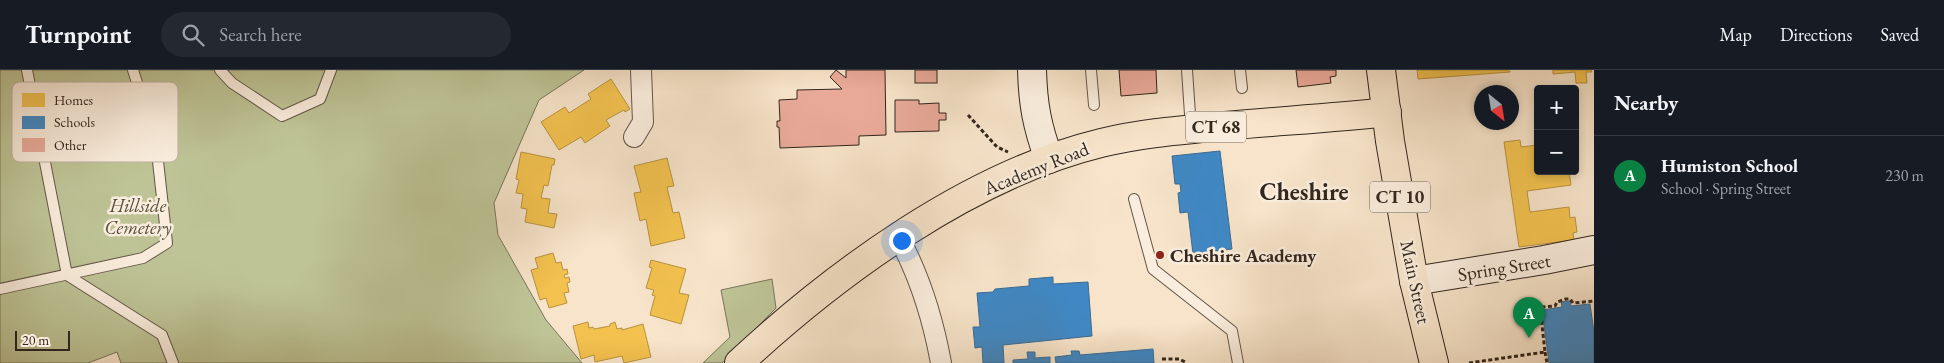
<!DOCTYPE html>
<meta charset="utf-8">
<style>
:root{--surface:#171b24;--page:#242831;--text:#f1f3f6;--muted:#9ea1a6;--line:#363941;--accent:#0b8043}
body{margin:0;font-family:"EB Garamond",serif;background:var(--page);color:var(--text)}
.controls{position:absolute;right:15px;top:15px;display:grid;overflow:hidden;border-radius:5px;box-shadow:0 2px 8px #0003}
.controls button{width:45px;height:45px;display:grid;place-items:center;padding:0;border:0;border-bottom:1px solid var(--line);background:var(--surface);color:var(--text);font:25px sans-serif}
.compass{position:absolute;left:1474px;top:15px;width:45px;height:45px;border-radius:50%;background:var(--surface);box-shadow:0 2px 8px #0003;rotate:150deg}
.scale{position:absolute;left:15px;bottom:12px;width:55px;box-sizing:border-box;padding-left:5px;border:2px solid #32261d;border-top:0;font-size:14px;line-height:18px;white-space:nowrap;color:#32261d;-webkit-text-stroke:4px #faeddd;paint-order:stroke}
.you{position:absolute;left:901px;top:170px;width:18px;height:18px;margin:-12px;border:4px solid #fff;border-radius:50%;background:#1a73e8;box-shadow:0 0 0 8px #1a73e833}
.badge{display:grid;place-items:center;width:32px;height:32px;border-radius:50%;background:var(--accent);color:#fff;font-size:16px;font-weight:700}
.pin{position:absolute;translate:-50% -41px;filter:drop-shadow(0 1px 2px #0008)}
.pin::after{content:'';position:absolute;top:26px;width:18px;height:15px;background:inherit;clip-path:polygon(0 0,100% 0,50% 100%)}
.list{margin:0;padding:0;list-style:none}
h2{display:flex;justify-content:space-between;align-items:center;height:65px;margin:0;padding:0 20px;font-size:21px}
h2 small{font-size:16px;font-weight:400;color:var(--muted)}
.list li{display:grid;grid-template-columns:32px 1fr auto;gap:15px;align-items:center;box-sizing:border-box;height:80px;padding:0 20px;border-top:1px solid var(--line)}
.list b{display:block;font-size:19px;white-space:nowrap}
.list p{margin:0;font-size:16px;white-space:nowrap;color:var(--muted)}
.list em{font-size:16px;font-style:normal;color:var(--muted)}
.icon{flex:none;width:28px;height:28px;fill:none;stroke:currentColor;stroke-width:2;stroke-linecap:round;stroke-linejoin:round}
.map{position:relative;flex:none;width:1594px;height:293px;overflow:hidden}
header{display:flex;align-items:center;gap:30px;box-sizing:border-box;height:70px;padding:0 25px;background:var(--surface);border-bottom:1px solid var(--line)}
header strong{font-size:24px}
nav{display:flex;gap:28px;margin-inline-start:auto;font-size:18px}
.search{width:350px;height:45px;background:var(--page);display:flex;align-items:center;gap:12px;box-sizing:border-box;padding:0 18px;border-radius:28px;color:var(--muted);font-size:19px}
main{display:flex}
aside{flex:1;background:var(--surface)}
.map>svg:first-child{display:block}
.green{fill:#bec496;stroke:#78755a}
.homes{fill:#f2c14e;stroke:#b8923f}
.schools{fill:#3f88c5;stroke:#3b6b93}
.building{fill:#eaaa9a;stroke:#32261d}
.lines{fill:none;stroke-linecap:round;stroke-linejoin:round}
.lane-casing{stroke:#635648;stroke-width:12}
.street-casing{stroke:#635648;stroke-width:22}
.secondary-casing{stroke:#32261d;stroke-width:30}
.primary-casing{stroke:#32261d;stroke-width:30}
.highway-casing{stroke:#32261d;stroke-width:30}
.path{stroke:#32261d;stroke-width:3;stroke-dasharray:4 2.5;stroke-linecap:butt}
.lane{stroke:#faeddd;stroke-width:10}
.street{stroke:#faeddd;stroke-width:20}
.secondary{stroke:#faeddd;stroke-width:28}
.primary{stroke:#f7e4ca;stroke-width:28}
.highway{stroke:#f7e4ca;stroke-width:28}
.poi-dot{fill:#8f2418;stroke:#faeddd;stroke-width:2}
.labels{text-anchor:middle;stroke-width:5;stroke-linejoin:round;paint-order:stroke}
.shield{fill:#faeddd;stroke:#6e6257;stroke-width:1}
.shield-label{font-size:18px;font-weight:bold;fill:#32261d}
.street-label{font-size:19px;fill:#32261d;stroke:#faeddd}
.park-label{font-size:19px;font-style:italic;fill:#554e3b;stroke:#faeddd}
.poi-label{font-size:19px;font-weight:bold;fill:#32261d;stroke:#faeddd;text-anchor:start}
.district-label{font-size:24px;font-weight:bold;fill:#32261d;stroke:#faeddd}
.key{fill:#faeddd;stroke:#beb1a3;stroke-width:1}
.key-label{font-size:14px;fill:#32261d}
</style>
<header>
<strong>Turnpoint</strong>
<div class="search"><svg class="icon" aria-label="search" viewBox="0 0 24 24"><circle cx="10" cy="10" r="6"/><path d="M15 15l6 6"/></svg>Search here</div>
<nav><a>Map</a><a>Directions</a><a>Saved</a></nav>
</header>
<main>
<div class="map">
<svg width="1594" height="293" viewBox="0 0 1594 293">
<rect width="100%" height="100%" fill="#f7e4ca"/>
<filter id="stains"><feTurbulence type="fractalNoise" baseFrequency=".004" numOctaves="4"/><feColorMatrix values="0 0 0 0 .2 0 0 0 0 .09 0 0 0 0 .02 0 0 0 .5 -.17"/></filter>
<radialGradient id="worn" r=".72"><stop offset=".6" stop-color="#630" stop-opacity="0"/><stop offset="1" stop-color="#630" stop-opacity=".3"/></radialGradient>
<g class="green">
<path d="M0 0H584L539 30 494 133 498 165 546 250 582 293H121L117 282 88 293H0Z"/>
<path d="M772 209 776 238 722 293H703L730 267 721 220Z"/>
</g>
<g class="homes">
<path d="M1417 0H1509L1510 2 1418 9Z"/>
<path d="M1553 0H1591L1592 2H1586L1587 13H1576L1575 2 1553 4Z"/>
<path d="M611 9 630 39 625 42 624 40 606 50 610 56 585 73 581 67 559 80 541 52 565 37 569 43 591 29 588 24Z"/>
<path d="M1520 70 1521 77 1538 75V101H1569L1571 115 1527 121 1530 142 1569 137 1570 148 1575 147 1577 162 1573 163 1574 170 1519 177 1504 72Z"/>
<path d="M521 82 555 89 554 95H552L548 116 544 115 541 128 550 129 548 143 557 144 554 158 525 152 527 139 521 138 523 124 516 123 519 110 516 109Z"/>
<path d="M667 88 674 116 667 117 673 143 679 142 685 168 651 176 646 149 640 151 634 123 641 122 634 96Z"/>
<path d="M553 183 556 193 561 192 563 200 567 199 568 204 564 205 565 208 569 207 570 212 567 213 569 222 564 223 567 233 549 238 546 228 540 230 531 200 538 198 535 188Z"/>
<path d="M651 190 686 199 679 223 689 225 681 254 650 245 655 226 652 225 654 220 646 218 652 198 649 197Z"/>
<path d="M588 252 589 258 593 257 594 259 610 256V254L615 252 617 259 622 258V260L643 254 651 287 624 293 622 286 595 292 594 285 581 289 573 256Z"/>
</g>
<g class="schools">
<path d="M1220 81 1232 179 1193 184 1188 142 1180 143 1178 123 1181 122 1180 114H1175L1172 86Z"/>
<path d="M1053 207V214L1088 212 1092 266 1003 275 1004 293H983L982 277 975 278 973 257H980L977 223 993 222 995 219 1029 216V209Z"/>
<path d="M1570 231 1571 236 1590 234 1594 262V293H1549L1542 240 1562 237 1561 232Z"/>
<path d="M1153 279 1154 293H1056L1055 287 1072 285 1071 281H1079L1080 285Z"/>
<path d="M1027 282H1035V288L1050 287V293H1013V290L1028 289Z"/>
</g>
<g class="building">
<path d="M836 0 846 8V0H885L886 65 859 66V75L780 78 779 57H777V51H780L779 30 797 29V20L842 19 830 7Z"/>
<rect x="915" y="0" width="22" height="13"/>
<path d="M1119 0H1156L1157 23 1121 26Z"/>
<path d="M1296 0H1336V6L1330 7 1331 13 1298 17Z"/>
<path d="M895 30H919V34L939 33V43H946V50H939V61L895 62Z"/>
</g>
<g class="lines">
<g class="lane-casing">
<g id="lane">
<path d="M27 0 67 205 162 265 173 293"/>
<path d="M220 0 232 13 282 46 320 29 331 0"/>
<path d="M1091 0 1094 35"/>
<path d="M1187 0 1191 59"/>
<path d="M1240 0 1242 18"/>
<path d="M1134 129 1153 199 1232 261 1238 293"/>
<path d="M0 219 143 188 167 173 156 73 133 0"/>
</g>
</g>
<g class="street-casing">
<g id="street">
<path d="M634 67 643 52 641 0"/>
<path d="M899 168C920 207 933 249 941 293"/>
</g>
</g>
<g class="secondary-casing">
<g id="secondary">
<path d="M1032 0C1033 35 1037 56 1049 89"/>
<path d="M1414 211 1544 190 1594 180"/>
</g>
</g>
<g class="primary-casing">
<path id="primary" d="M739 293C837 202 970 105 1101 73 1142 63 1183 60 1225 56 1279 51 1333 48 1387 42"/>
</g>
<g class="highway-casing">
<path id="highway" d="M1381 0 1390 71 1414 211 1434 293"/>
</g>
<g class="path">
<path d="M968 45 997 77 1008 82"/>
<path d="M1545 282 1547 293"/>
<path d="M1162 289H1179L1187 293"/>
<path d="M1469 293 1545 282 1540 237 1555 236 1557 232 1566 229H1570L1573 233 1594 231"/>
</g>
<use href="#lane" class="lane"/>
<use href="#street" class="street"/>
<use href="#secondary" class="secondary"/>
<use href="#primary" class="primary"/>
<use href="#highway" class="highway"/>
</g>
<circle class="poi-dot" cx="1160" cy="185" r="5"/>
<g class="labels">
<g class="shield">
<rect x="1186" y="41.5" width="60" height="31" rx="4"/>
<rect x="1370" y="111.5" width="60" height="31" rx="4"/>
</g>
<g class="shield-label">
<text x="1216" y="63">CT 68</text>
<text x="1400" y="133">CT 10</text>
</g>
<g class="street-label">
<text transform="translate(1036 98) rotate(-22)" y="7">Academy Road</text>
<text transform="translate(1504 197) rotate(-9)" y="7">Spring Street</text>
<text transform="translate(1416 212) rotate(78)" y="7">Main Street</text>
</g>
<g class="park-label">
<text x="138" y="142">Hillside<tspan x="138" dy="22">Cemetery</tspan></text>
</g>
<g class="poi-label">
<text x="1170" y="192">Cheshire Academy</text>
</g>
<g class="district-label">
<text x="1304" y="130">Cheshire</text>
</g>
</g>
<rect x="12" y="12" width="166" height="80" rx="8" class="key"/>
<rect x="22" y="23" width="23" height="14" fill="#f2c14e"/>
<rect x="22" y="46" width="23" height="13" fill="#3f88c5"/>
<rect x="22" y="68" width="23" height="14" fill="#eaaa9a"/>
<g class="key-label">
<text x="54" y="35">Homes</text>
<text x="54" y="57">Schools</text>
<text x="54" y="80">Other</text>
</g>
<rect width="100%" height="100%" filter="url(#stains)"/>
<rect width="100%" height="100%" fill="url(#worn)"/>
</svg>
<div class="controls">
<button>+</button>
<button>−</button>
</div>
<svg class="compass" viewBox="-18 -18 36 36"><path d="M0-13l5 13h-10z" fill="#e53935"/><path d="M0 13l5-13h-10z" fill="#9ea1a6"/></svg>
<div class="scale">20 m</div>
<div class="you"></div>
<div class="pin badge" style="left:1529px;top:268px">A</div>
</div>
<aside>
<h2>Nearby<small></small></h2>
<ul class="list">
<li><span class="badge">A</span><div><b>Humiston School</b><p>School · Spring Street</p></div><em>230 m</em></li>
</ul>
</aside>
</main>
